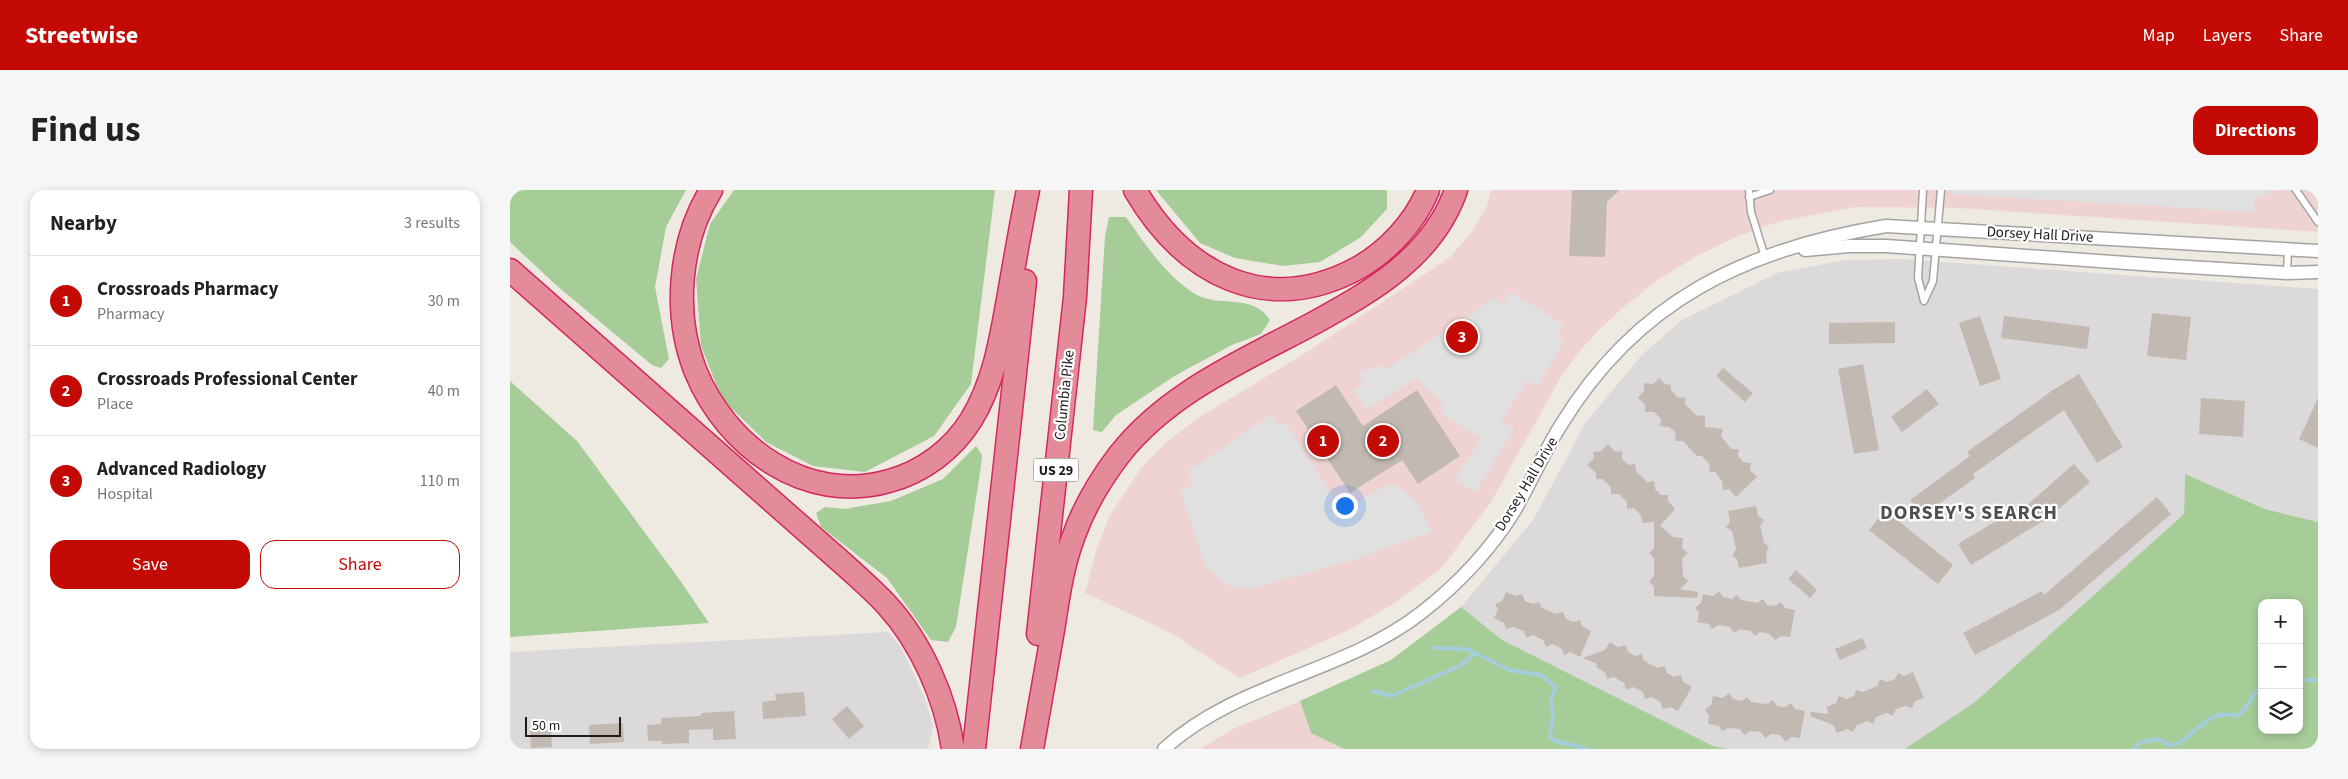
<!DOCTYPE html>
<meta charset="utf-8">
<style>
:root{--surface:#fff;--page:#f6f6f6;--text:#222;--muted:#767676;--line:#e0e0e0;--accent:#c40a05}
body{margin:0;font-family:"Source Sans 3",sans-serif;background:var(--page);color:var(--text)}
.controls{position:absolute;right:15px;bottom:15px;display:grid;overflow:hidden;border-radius:10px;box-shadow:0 2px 8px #0003}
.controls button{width:45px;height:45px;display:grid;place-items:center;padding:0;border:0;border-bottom:1px solid var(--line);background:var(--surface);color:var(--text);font:25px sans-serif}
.scale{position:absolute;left:15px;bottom:12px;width:96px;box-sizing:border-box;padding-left:5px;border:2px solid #1c1c1c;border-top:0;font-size:14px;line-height:18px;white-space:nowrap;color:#1c1c1c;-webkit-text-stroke:4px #fff;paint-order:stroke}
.you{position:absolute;left:834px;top:315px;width:18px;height:18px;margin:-12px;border:4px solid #fff;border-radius:50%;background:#1a73e8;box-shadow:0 0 0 8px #1a73e833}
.badge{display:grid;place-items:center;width:32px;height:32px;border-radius:50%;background:var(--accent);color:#fff;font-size:16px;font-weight:700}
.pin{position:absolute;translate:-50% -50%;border:2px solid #fff;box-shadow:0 1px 5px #0006}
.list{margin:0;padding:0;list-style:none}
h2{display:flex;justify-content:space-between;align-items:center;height:65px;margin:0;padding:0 20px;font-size:21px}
h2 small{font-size:16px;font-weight:400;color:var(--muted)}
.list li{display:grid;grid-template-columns:32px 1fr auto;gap:15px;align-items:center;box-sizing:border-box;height:90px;padding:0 20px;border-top:1px solid var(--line)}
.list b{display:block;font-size:19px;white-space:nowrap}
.list p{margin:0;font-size:16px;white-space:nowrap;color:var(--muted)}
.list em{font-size:16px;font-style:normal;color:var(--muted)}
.actions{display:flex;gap:10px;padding:15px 20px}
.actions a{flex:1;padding:11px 0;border:1px solid var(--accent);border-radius:15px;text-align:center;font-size:18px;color:var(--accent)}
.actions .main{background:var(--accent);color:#fff}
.icon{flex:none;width:28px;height:28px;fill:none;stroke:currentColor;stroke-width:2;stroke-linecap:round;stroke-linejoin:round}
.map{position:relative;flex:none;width:1808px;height:559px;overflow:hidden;border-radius:15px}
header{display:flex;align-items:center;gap:30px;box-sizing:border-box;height:70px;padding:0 25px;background:var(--accent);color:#fff}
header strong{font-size:24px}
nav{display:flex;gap:28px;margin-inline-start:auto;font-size:18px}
.intro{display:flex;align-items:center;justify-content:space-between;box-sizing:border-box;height:120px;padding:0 30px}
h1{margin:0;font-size:35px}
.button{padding:12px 22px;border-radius:15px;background:var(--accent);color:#fff;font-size:18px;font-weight:700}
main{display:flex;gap:30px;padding:0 30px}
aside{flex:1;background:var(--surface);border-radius:15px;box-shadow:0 2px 8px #0003}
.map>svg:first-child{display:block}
.residential{fill:#dbd9d9}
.commercial{fill:#eed3d2}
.forest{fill:#a6cc98;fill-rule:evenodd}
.parking{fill:#e0e0e0}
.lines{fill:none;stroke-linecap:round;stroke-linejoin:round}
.stream{stroke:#a4cdda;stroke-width:4}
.building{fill:#c2bab2}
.service-casing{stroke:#a3a3a3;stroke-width:9}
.minor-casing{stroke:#a3a3a3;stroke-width:15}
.motorway-casing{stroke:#d3285f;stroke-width:25}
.service{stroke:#fff;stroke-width:6}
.minor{stroke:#fff;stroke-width:12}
.motorway{stroke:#e48b9a;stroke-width:22}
.labels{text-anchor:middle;stroke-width:4.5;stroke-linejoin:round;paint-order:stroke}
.shield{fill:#fff;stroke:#606060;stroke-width:1}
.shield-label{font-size:14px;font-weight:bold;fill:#1c1c1c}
.street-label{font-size:15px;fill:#1c1c1c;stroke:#fff}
.district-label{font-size:20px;font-weight:bold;letter-spacing:1px;fill:#4f4f4f;stroke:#fff}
</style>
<header>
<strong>Streetwise</strong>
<nav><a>Map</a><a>Layers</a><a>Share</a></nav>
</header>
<div class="intro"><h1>Find us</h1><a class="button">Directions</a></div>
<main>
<aside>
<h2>Nearby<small>3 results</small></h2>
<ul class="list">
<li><span class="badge">1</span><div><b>Crossroads Pharmacy</b><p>Pharmacy</p></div><em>30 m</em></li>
<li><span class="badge">2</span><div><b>Crossroads Professional Center</b><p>Place</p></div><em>40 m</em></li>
<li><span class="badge">3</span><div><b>Advanced Radiology</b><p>Hospital</p></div><em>110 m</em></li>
</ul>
<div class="actions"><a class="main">Save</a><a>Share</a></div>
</aside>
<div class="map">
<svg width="1808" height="559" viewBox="0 0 1808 559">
<rect width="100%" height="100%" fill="#eeeae2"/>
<g class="residential">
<path d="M1391 69 1808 99V332L1755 319 1675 284 1674 324 1465 512 1395 559H1217L1203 556 992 450 951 417 1023 330 1076 232 1132 165 1172 130 1267 83 1336 70Z"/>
<path d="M379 442 391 458 404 484 416 512 423 536 418 559H0V462Z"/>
</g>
<g class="commercial">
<path d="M981 0H1808V42L1447 18 1345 17 1271 31 1228 46 1185 67 1148 90 1117 114 1089 140 1068 163 1051 187 981 312 931 379 883 414 837 441 730 488 661 443 575 403 587 358 600 325 631 278 660 249 691 226 797 162 939 68 962 42 977 16Z"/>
<path d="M790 511 801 543 834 559H690L723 539Z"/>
</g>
<g class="forest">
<path d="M0 0H176L156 37 145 97 159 169 151 178 142 175 46 95 0 52Z"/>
<path d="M224 0H485L461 194 424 246 355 282 303 276 256 252 212 209 191 156 186 89 200 34Z"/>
<path d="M646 0H877V19L851 47 810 72 773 76 725 68 690 53Z"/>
<path d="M599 27H616C635 54 654 83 682 102 709 120 741 101 760 130L751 144 722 155 666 185 606 225 592 242 583 240 595 46Z"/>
<path d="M0 191 67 251 167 386 199 433 0 447Z"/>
<path d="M466 256 472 265 471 276 446 437 438 452 421 450 377 388 311 337 306 323 315 317 334 319 381 311 433 289Z"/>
<path d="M1675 284 1755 319 1808 332V559H1395L1465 512 1674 324ZM1752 413H1789V540H1752Z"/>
<path d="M951 417 992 450 1203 556 1217 559H834L801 543 790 511 881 470Z"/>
</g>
<g class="parking">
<path d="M1442 0H1764L1745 9 1743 22 1442 4Z"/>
<path d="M1000 102 1054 135 1047 147 1054 152 1027 196 1017 190 991 231 1004 239 965 302 945 290 971 248 932 224 935 216 912 193 907 189 902 191 857 219 844 201 854 194 848 185 860 178 862 180 871 174 876 180 985 108 992 116Z"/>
<path d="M761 225 768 235 775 232 832 320 873 297 882 295 890 297 909 316 922 342 837 372 742 398 724 397 713 393 695 375 670 300 679 298 683 290 677 282Z"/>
</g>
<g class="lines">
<g class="stream">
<path d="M924 458 957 459 999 480 1031 485 1046 498 1041 507 1043 527 1040 547 1043 550 1077 559"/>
<path d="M1789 490H1808"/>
<path d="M863 501 882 506 951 475 965 463"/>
<path d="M1624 559 1630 552 1649 549 1660 556C1687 549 1694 517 1727 526 1739 519 1741 504 1752 495"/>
</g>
</g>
<g class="building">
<path d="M1062 0H1110L1097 12 1095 67 1059 66Z"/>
<path d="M1642 123 1681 127 1676 170 1637 166Z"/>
<path d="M1470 126 1491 189 1470 196 1449 133Z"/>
<path d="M1494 126 1580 137 1577 159 1491 148Z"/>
<path d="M1385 132V153L1319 154V133Z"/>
<path d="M1353 174 1369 260 1344 264 1328 179Z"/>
<path d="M1213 178 1243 203 1235 212 1206 186Z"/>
<path d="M1569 184 1613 257 1587 273 1554 220 1463 284 1465 288 1412 326 1400 310 1460 266 1457 262 1543 200Z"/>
<path d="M1149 188 1155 194 1161 195V200L1167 207 1175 208V214L1187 226 1195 225V237L1213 239 1211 246 1221 259H1229L1228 266 1233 272 1241 273 1240 280 1247 287 1226 307 1219 299 1213 300 1212 291 1205 282H1199L1200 275 1192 266H1187L1173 251H1166L1165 242 1159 237 1150 236 1151 229 1144 222H1135V214L1128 208 1134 200V193L1143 194Z"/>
<path d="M826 195 853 236 907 200 950 266 908 294 892 270 840 303 786 221Z"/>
<path d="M1417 199 1429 214 1392 242 1381 227Z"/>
<path d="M1691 208 1735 211 1733 247 1689 244Z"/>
<path d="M1808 208V258L1789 249Z"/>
<path d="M1098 254 1105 262 1112 261V269L1119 275 1125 274 1126 281 1137 292 1144 291 1145 299 1151 305H1158V311L1165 319 1150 336 1163 347 1173 348 1172 358 1178 363 1172 368 1173 386 1178 391 1170 399 1188 402 1187 408 1144 406V396L1139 392 1144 386V368L1139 363 1144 359V332L1132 333 1131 325 1124 318 1117 319V312L1109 304H1101V297L1092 289H1086V283L1077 275 1084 268 1083 262 1091 261Z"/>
<path d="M1564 274 1580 292 1534 332 1533 331 1461 375 1448 354 1506 319 1508 323Z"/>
<path d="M1647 307 1661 324 1549 420 1465 465 1453 443 1532 401 1534 405Z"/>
<path d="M1246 316 1248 326 1254 330 1250 336 1254 353 1259 357 1256 363 1257 373 1229 378 1227 369 1222 366 1226 359 1222 341 1216 337 1220 332 1218 321Z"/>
<path d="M1375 320 1443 375 1428 394 1359 340Z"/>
<path d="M1286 380 1307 400 1300 408 1278 389Z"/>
<path d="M1209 401 1213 407 1222 409 1227 405 1231 410 1247 413 1253 409 1257 415 1265 416 1271 412 1275 418 1285 420 1280 447 1271 446 1265 450 1260 444 1250 442 1245 446 1241 441 1230 439 1224 443 1220 437 1208 435 1202 439 1199 434 1187 432 1189 423 1185 418 1191 413 1193 404 1203 406Z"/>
<path d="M996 402 1005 406 1012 404 1015 411 1023 414 1029 412 1032 418 1046 424 1053 422 1056 429 1063 432 1070 430 1072 436 1081 441 1070 467 1061 462 1054 465 1051 458 1042 454 1036 457 1033 450 1023 445 1016 448 1014 441 1003 437 996 439 994 433 984 428 988 420 985 414 992 411Z"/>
<path d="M1352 448 1357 458 1330 470 1325 459Z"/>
<path d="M1100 452 1108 457 1116 455 1118 462 1126 466 1132 464 1134 471 1148 478 1155 476 1157 483 1164 487 1171 485 1173 492 1182 497 1168 521 1160 517 1153 519 1150 512 1142 507 1135 509 1133 502 1123 497 1116 500 1114 493 1104 487 1097 489 1096 483 1086 477 1087 474 1073 468 1095 460Z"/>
<path d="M1403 482 1414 508 1405 511 1402 518 1395 516 1386 519 1383 526 1377 523 1366 527 1363 534 1357 531 1346 536 1343 542 1337 539 1327 543 1323 535 1300 526 1301 522 1319 524 1316 517 1326 513 1329 506 1336 509 1344 506 1346 500 1353 502 1367 496 1370 489 1377 492 1385 489 1388 483 1394 486Z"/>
<path d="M294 502 296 526 253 529 252 512 266 510 265 504Z"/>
<path d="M1219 503 1223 509 1232 511 1237 507 1241 512 1257 514 1263 510 1267 516 1275 517 1281 513 1285 519 1295 521 1290 548 1281 547 1276 552 1270 545 1261 544 1255 548 1251 542 1240 541 1234 545 1230 539 1218 538 1212 541 1209 536 1198 534 1199 525 1195 520 1201 515 1203 506 1213 508Z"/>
<path d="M337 516 354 536 339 549 322 529Z"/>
<path d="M224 521 226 549 203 550V539L179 540V553L152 554V551H138L137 535 151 534V528L191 526V523Z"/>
<path d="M113 533 114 552 80 554 79 535Z"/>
<path d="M41 540 42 557 21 558 20 541Z"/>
</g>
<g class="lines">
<g class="service-casing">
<g id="service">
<path d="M1239 0 1241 22 1255 67"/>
<path d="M1413 0 1408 88 1414 111 1423 91 1431 0"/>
<path d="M1786 0 1808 32"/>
<path d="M1239 7 1260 0"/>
<path d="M1777 83 1778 60"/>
</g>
</g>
<g class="minor-casing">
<g id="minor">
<path d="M1295 60 1339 56H1376L1645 75 1777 83 1808 82"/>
<path d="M654 559C727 492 834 483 911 423 947 395 981 359 1005 320 1021 292 1034 262 1051 235 1127 110 1236 59 1376 36L1808 61"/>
</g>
</g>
<g class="motorway-casing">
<g id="motorway">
<path d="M201 0C169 52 163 123 185 180 216 257 296 315 379 291 413 282 443 259 461 230 485 191 491 147 499 104 505 69 511 34 518 0"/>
<path d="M625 0C674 84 756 128 848 78 878 61 905 32 918 0"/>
<path d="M0 80 337 377C350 389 364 401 376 414 411 452 436 508 443 559"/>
<path d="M528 444 565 107 571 0"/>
<path d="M464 559 515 91"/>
<path d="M522 559C529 519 536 480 543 440 548 409 552 377 563 348 573 319 590 290 609 265 658 202 735 170 804 133 862 101 923 67 946 0"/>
</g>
</g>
<use href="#service" class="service"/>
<use href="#minor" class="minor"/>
<use href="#motorway" class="motorway"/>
</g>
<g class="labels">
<rect class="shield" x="523.5" y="268.5" width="45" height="23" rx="4"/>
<g class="shield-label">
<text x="546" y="285">US 29</text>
</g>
<g class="street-label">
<text transform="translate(1530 44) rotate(3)" y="5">Dorsey Hall Drive</text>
<text transform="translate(554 205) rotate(-84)" y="5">Columbia Pike</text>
<text transform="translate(1016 294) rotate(-59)" y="5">Dorsey Hall Drive</text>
</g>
<g class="district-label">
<text x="1459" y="329">DORSEY'S SEARCH</text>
</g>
</g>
</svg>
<div class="controls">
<button>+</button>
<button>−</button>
<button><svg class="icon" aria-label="layers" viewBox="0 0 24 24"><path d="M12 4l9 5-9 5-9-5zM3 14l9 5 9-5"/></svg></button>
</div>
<div class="scale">50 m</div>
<div class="you"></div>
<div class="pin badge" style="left:813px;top:251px">1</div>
<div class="pin badge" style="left:873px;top:251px">2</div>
<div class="pin badge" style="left:952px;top:147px">3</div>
</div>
</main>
